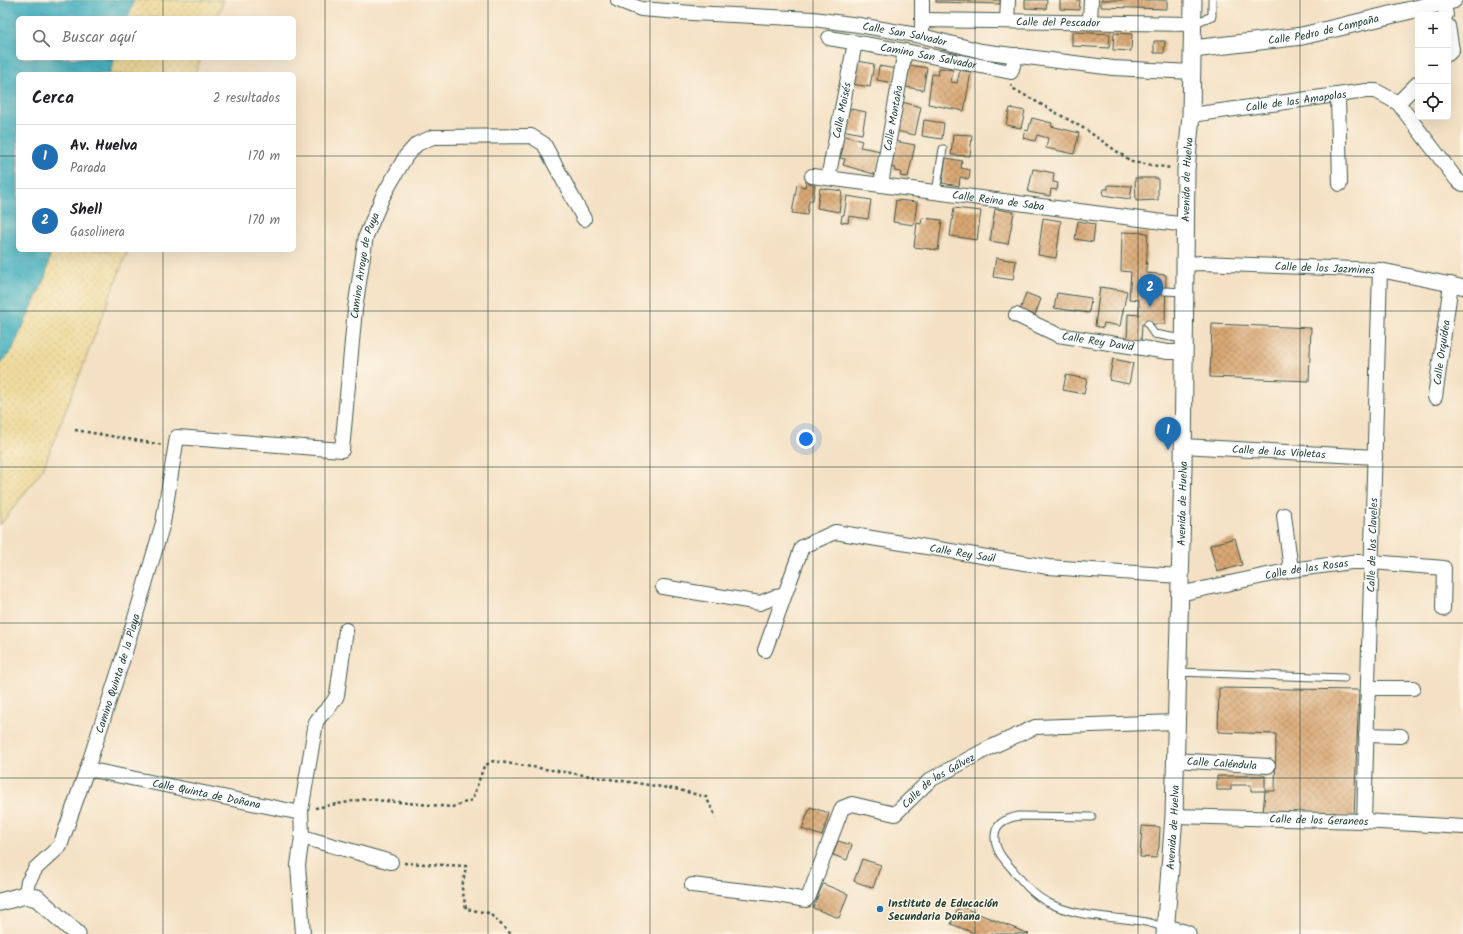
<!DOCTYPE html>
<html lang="es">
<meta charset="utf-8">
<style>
:root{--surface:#fff;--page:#f2f2f2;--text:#202124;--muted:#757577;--line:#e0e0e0;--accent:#1f6fb2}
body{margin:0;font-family:Kalam,sans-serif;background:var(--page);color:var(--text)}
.controls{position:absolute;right:12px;top:12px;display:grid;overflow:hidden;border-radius:6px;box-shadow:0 4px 16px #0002}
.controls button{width:36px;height:36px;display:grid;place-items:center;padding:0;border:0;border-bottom:1px solid var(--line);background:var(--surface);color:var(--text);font:20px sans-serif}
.you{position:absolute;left:806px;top:439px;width:14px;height:14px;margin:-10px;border:3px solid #fff;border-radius:50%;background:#1a73e8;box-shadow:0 0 0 6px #1a73e833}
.badge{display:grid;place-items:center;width:26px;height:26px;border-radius:50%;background:var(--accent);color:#fff;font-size:13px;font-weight:700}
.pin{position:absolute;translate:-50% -33px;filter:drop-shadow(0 1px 2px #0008)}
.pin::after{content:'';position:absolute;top:21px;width:14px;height:12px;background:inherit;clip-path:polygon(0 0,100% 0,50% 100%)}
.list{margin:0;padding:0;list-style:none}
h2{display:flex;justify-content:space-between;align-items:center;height:52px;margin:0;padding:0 16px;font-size:17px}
h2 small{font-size:13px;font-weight:400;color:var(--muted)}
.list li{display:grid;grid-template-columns:26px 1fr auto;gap:12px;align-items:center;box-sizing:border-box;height:64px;padding:0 16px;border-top:1px solid var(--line)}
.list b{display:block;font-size:15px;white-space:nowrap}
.list p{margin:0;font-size:13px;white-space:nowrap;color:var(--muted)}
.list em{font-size:13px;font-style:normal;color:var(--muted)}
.icon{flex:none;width:22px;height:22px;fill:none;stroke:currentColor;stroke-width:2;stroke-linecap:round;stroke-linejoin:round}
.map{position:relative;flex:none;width:1463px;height:934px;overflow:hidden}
.search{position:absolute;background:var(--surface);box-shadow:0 4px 16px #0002;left:16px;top:16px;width:280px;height:44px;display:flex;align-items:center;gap:10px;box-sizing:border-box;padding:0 14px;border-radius:6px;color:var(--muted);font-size:15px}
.panel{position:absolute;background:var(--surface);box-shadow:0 4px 16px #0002;left:16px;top:72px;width:280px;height:180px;border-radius:6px}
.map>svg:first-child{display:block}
.sand{fill:url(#sand-dots);stroke:#868c69}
.water{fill:url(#water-ripples);stroke:#31767a}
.building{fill:url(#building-cross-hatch)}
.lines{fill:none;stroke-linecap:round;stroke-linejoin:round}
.service-casing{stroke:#3f564a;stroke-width:9}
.minor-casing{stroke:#3f564a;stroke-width:16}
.tertiary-casing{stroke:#3f564a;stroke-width:19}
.path{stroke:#3f564a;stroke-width:2.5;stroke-dasharray:3 3;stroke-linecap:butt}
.service{stroke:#fff;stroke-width:7}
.minor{stroke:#fff;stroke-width:14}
.tertiary{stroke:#fff;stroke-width:17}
.grid{fill:none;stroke:#1f3d34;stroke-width:1;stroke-opacity:0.55}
.poi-dot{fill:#1f6fb2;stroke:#fcf5e5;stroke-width:1.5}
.labels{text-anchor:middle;stroke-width:3;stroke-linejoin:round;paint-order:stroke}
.street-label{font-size:11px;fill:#1f3d34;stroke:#fcf5e5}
.poi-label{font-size:11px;font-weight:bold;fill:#1f3d34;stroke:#fcf5e5;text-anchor:start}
</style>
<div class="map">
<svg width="1463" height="934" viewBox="0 0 1463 934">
<defs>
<pattern id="sand-dots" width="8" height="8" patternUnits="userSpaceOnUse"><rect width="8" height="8" fill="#eeda9e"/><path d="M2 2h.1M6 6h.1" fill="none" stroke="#ccbc89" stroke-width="1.8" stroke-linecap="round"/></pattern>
<pattern id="water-ripples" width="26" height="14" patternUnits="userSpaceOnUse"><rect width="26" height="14" fill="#43b0c0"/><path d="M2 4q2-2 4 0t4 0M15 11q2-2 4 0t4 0" fill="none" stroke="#37909d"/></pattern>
<pattern id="building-cross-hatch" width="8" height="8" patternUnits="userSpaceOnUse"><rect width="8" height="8" fill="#daa874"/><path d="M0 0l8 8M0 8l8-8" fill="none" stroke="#b08a60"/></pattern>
</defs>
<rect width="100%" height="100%" fill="#fcf5e5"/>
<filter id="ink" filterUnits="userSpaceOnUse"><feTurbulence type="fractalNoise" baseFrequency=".025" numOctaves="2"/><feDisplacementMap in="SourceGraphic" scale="8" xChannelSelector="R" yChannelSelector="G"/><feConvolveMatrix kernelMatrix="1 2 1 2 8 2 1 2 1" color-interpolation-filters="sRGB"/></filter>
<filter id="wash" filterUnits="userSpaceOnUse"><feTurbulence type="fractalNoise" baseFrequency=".012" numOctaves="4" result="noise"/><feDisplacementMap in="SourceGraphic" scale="16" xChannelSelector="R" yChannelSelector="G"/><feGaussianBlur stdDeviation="0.9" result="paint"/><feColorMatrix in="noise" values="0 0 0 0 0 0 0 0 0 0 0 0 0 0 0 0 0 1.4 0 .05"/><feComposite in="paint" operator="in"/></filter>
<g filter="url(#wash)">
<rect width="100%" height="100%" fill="#f4e1c5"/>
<g class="sand">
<path d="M134 0H224L217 18H128Z"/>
<path d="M115 58H201L195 74H109Z"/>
<path d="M51 250H128L43 469 0 525V364L12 350 45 278Z"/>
</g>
<path class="water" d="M0 0H134L128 18H18V58H115L109 74H18V250H51L45 278 12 350 0 364Z"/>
<g id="blocks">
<g class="building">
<path d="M936 0H1000V4L936 2Z"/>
<path d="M1025 0H1047L1046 9 1025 8Z"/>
<path d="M1060 0H1080L1079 10 1060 9Z"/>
<path d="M1101 0H1167V9L1101 7Z"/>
<path d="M1072 32 1110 34 1109 48 1072 46Z"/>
<path d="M1114 33 1132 34 1131 51 1113 50Z"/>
<path d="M1154 41H1165L1164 53H1154Z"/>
<path d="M857 61 874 64 870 87 852 84Z"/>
<path d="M910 65 927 68 923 90 906 87Z"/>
<path d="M879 66 896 69 893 83 877 80Z"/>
<path d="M939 68 953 70 951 82 957 83 960 70 971 72 964 111 928 104 932 74 938 75Z"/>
<path d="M902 102 921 107 915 135 896 131Z"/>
<path d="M846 108 866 112 862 134 842 130Z"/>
<path d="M1010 108 1025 111 1021 128 1006 125Z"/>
<path d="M1032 118 1052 123 1051 126 1079 133 1074 154 1046 148 1048 138 1037 135 1035 141 1023 138 1025 130 1028 131Z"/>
<path d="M924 120 944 123 942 139 922 136Z"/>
<path d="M953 134 972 135 970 156 951 155Z"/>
<path d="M842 135 862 141 860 147 881 151 877 175 843 165 845 159 840 158 843 148 839 147Z"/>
<path d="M894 141 915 145 908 177 900 176 901 172 894 171 895 168 891 167 895 150H892Z"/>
<path d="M946 158 962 161 961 168 970 170 969 179 960 177 959 186 942 183Z"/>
<path d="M1033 169 1054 173 1053 182 1058 183 1057 190 1051 189 1050 196 1028 192Z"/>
<path d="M1135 178H1158V200L1136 201Z"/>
<path d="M806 181 815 183 813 200H809L807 215 792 213 797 185 805 187Z"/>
<path d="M1108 185 1132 186 1130 199 1103 195 1104 189H1108Z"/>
<path d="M820 188 842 191 839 212 817 208Z"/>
<path d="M847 196 871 200 868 219 849 216 848 223 841 222 842 215H844Z"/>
<path d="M896 200 917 202 914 225 893 222Z"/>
<path d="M954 208 981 211 977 240 950 236Z"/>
<path d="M995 209 1014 212 1008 244 990 241Z"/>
<path d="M922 218 942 220 938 250 914 247 917 223 921 224Z"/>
<path d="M1043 218 1061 221 1056 258 1038 255Z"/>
<path d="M1078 221 1095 224 1093 242 1075 239Z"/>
<path d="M1122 232 1148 233 1146 273 1166 275 1165 324H1142L1141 341H1127L1128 314 1139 315V300L1129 299 1131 272 1121 271Z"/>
<path d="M996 258 1016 261 1013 280 993 277Z"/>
<path d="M1100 287 1127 291 1120 326 1104 323 1103 328 1095 326Z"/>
<path d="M1026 293 1041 299 1035 315 1020 310Z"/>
<path d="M1057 293 1091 298 1089 313 1054 308Z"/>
<path d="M1212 324 1311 328 1309 381 1210 377Z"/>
<path d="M1113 359 1133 363 1129 384 1109 380Z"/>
<path d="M1066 375 1087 379 1084 394 1063 390Z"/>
<path d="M1235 538 1242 565 1217 572 1210 545Z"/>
<path d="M1219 688 1359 690 1354 817 1263 813 1265 791H1275L1276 734 1218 732Z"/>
<path d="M1217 776H1265V791H1251V785H1231V790H1217Z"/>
<path d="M810 807 829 813 822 836 802 829Z"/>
<path d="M1142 826 1160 827 1159 847 1156 858 1140 857Z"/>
<path d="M838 841 852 845 847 860 833 855Z"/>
<path d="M862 859 881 865 873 888 854 881Z"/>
<path d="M823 884 848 894 839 918 813 908Z"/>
<path d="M959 906 1029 934H977L951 924Z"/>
</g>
</g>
</g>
<g filter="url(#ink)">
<use href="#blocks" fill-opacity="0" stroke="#3f564a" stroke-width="1"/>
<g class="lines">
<g class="service-casing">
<g id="service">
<path d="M1193 24 1212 16V0"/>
<path d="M936 192 943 149"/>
<path d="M1165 291 1184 292"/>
<path d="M1148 324 1154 334 1183 339"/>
<path d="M1177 672 1344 678"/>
<path d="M1092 817 1019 816C1008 818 996 822 995 835 994 849 1003 859 1012 869 1022 881 1033 895 1047 902 1077 918 1113 916 1146 922 1152 923 1159 926 1166 928"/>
</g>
</g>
<g class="minor-casing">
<g id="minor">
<path id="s1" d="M618 0 641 9 692 13 813 19 859 25 922 36 981 51 1113 68 1192 72"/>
<path d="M1443 2 1446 15"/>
<path id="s2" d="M922 20 1193 24"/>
<path d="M1007 21 1008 0"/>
<path d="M1090 21 1091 0"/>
<path d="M1448 26 1452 50 1448 54"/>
<path d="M922 30V0"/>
<path id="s3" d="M829 38 905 51 1011 72 1016 55"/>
<path d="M1338 95 1340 184"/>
<path d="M1398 103 1418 83"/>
<path id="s4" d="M1191 115 1366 91H1376L1398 103 1457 180 1463 184"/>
<path id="s5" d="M812 176 1186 225"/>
<path id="s6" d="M828 178 855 43"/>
<path id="s7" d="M881 184 905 51"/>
<path id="s8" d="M1185 264 1202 263 1380 270 1463 287"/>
<path id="s9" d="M1016 315 1058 335 1168 352H1183"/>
<path id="s10" d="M1435 397 1451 284"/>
<path id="s11" d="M1183 446 1375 457"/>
<path d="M1284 515 1291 570"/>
<path d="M663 587 760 603 775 597 784 596"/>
<path id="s12" d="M1179 594 1291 570 1351 562H1372L1444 568 1443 609"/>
<path id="s13" d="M765 650 802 547 835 532 1048 567 1180 576"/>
<path d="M1368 688H1413"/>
<path d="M1366 735 1401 736"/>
<path id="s14" d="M1175 760 1268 766"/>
<path id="s15" d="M87 769 296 812 301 811"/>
<path id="s16" d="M1174 816 1364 821 1463 827"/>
<path id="s17" d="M1364 821 1380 270"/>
<path d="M302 837 391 862"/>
<path id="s18" d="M692 885 772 894 806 900 809 896 842 808 852 804 895 814 930 780 987 749 1035 727 1176 722"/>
<path id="s19" d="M25 895 28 882 36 868 60 846 87 769 125 652 163 523 177 437 342 450 355 309 366 236 383 196 406 156 417 144 433 137 531 136 544 144 584 219"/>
<path d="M303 934 298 865 302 837 301 811 316 722C322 712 333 706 337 695L346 630"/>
</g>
</g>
<g class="tertiary-casing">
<g id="tertiary">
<path id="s20" d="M1193 49 1302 36 1453 0"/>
<path d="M0 902 25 895 37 898 77 934"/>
<path d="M1166 928 1187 934"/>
<path id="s21" d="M1165 934 1174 816 1183 468 1186 170 1191 115 1193 0"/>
</g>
</g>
<g class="path">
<path d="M1011 84 1012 88 1085 129 1132 162 1171 168"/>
<path d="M75 430 163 445"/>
<path d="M315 808 365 799 452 807 472 800 484 766 493 761 675 789 706 797 716 817"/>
<path d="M404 863 466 866 462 888 466 909 489 913 511 934"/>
</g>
<use href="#service" class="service"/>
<use href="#minor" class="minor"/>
<use href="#tertiary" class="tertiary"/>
</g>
</g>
<path class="grid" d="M163 0V18M325 0V934M488 0V934M650 0V934M813 0V934M975 0V934M1138 0V934M1300 0V934M163 58V74M0 156H18M294 156H1463M163 250V934M0 311H1463M0 467H1463M0 623H1463M0 778H1463"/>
<circle class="poi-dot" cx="880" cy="909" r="4"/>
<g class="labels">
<g class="street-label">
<text dy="4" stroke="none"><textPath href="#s2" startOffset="136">Calle del Pescador</textPath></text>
<text dy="4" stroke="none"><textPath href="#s20" startOffset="132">Calle Pedro de Campaña</textPath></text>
<text dy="4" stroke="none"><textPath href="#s1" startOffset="290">Calle San Salvador</textPath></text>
<text dy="4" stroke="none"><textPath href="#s3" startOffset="101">Camino San Salvador</textPath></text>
<text dy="4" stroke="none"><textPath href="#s4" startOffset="106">Calle de las Amapolas</textPath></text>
<text dy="4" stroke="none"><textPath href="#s6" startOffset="69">Calle Moisés</textPath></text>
<text dy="4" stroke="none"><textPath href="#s7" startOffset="67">Calle Montaña</textPath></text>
<text dy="4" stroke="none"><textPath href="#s21" startOffset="755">Avenida de Huelva</textPath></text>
<text dy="4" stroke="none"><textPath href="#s5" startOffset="188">Calle Reina de Saba</textPath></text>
<text dy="4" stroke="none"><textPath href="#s19" startOffset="840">Camino Arroyo de Puya</textPath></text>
<text dy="4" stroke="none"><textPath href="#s8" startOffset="140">Calle de los Jazmines</textPath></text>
<text dy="4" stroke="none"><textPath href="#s9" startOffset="87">Calle Rey David</textPath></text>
<text dy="4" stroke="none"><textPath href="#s10" startOffset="45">Calle Orquídea</textPath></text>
<text dy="4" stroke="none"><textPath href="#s11" startOffset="96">Calle de las Violetas</textPath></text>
<text dy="4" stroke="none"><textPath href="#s21" startOffset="431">Avenida de Huelva</textPath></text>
<text dy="4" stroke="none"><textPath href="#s17" startOffset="276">Calle de los Claveles</textPath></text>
<text dy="4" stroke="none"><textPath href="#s13" startOffset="275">Calle Rey Saúl</textPath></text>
<text dy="4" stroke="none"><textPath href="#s12" startOffset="130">Calle de las Rosas</textPath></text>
<text dy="4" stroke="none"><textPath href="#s19" startOffset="244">Camino Quinta de la Playa</textPath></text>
<text dy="4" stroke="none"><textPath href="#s14" startOffset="47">Calle Caléndula</textPath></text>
<text dy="4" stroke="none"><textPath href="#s18" startOffset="324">Calle de los Gálvez</textPath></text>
<text dy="4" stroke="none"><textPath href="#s15" startOffset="122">Calle Quinta de Doñana</textPath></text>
<text dy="4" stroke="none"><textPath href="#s16" startOffset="145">Calle de los Geraneos</textPath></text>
<text dy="4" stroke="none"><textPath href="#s21" startOffset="107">Avenida de Huelva</textPath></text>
</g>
<g class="poi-label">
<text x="888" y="907">Instituto de Educación<tspan x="888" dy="13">Secundaria Doñana</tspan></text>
</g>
</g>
</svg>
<div class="controls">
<button>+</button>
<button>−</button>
<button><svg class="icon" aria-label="locate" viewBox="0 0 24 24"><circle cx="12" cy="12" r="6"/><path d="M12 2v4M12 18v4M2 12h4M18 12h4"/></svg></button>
</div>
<div class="you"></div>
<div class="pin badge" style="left:1168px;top:450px">1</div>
<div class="pin badge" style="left:1150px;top:307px">2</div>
<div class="search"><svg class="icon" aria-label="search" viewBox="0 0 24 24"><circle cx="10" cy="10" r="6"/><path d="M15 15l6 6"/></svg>Buscar aquí</div>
<section class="panel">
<h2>Cerca<small>2 resultados</small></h2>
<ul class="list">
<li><span class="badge">1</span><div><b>Av. Huelva</b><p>Parada</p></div><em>170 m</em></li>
<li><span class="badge">2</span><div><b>Shell</b><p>Gasolinera</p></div><em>170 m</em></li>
</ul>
</section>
</div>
